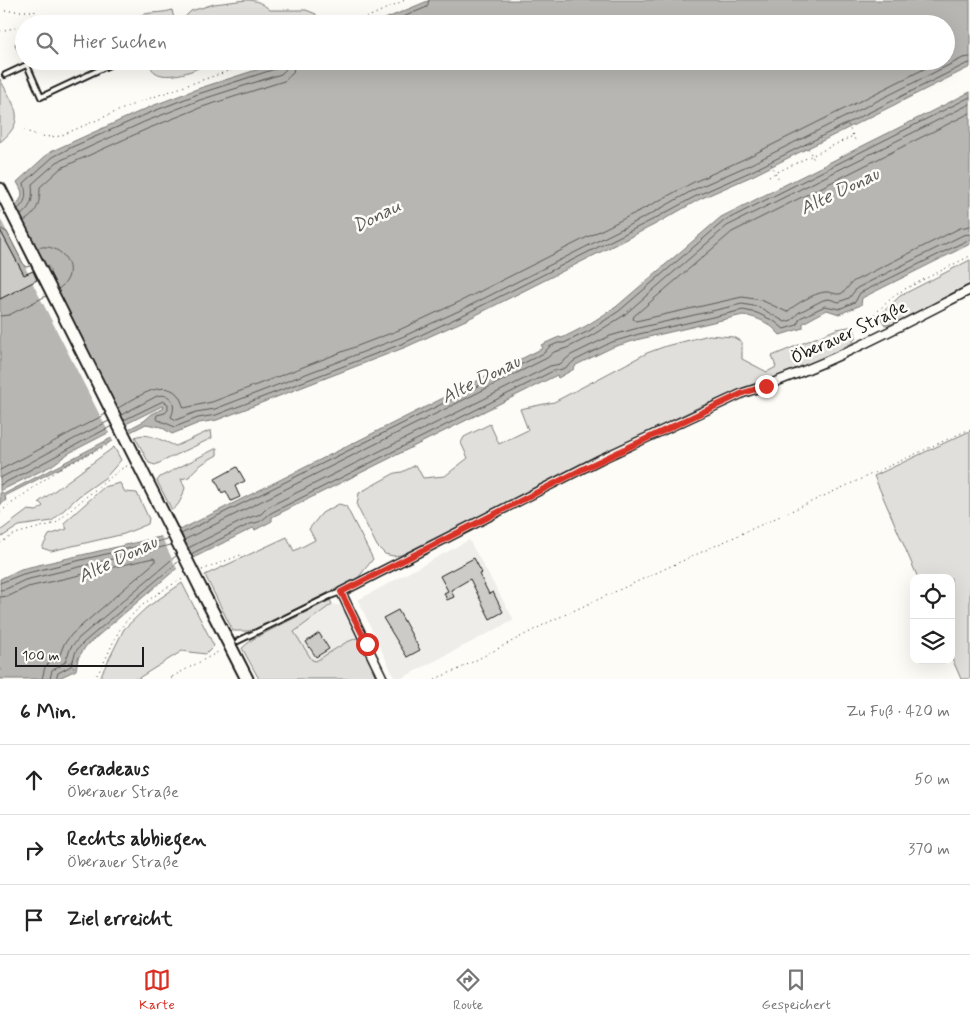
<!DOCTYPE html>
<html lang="de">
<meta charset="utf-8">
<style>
:root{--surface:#fff;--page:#f6f6f6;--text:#222;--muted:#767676;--line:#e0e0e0;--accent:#d93025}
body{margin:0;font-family:Mynerve,sans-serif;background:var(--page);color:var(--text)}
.controls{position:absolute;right:15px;bottom:15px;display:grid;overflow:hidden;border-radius:10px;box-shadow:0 5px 20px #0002}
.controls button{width:45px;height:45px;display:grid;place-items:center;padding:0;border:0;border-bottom:1px solid var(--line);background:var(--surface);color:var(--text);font:25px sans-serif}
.scale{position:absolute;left:15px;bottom:12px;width:129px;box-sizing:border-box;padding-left:5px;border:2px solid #1c1c1c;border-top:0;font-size:14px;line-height:18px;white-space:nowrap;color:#1c1c1c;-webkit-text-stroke:4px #fdfcf7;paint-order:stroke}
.stop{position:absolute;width:15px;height:15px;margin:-11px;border:4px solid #d93025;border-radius:50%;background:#fff}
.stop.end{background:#d93025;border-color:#fff;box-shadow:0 1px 5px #0008}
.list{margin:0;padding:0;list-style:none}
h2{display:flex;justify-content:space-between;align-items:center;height:65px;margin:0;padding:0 20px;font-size:21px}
h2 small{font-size:16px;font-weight:400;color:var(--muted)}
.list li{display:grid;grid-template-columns:32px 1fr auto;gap:15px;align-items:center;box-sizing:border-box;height:70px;padding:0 20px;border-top:1px solid var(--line)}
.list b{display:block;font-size:19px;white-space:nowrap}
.list p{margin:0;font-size:16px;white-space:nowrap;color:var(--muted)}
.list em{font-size:16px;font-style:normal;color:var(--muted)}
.icon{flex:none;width:28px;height:28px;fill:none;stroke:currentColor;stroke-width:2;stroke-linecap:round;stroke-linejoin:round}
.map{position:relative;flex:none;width:970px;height:679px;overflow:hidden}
.search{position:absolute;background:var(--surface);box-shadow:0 5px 20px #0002;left:15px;right:15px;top:15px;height:55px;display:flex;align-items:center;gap:12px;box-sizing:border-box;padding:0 18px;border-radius:28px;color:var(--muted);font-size:19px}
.sheet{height:275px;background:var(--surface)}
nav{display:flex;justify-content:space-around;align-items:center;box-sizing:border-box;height:70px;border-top:1px solid var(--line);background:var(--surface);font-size:14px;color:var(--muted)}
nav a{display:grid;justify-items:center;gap:2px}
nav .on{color:var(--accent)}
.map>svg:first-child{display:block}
.built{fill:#eeede9}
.green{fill:#e0dfdb;stroke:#7e7e7c}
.water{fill:#b7b6b2;stroke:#797876}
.pier{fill:#fdfcf7}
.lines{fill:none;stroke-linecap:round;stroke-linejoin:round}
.shore{stroke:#5a5a58;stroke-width:1}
.building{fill:#cccbc8;stroke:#1c1c1c}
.service-casing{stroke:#1c1c1c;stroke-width:8}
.minor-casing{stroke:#1c1c1c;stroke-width:11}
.secondary-casing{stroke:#1c1c1c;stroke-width:15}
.path{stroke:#1c1c1c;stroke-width:1;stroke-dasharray:1 4;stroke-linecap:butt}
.service{stroke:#fdfcf7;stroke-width:4}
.minor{stroke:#fdfcf7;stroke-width:8}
.secondary{stroke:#fdfcf7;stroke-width:11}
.secondary-bridge-casing{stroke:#1c1c1c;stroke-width:15;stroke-linecap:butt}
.secondary-bridge{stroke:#fdfcf7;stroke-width:11}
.route{stroke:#d93025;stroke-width:6}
.labels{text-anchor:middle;stroke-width:5;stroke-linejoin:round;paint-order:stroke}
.street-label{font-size:18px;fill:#1c1c1c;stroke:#fdfcf7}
.water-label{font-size:19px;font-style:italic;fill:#5a5a58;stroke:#fdfcf7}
</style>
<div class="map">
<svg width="970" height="679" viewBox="0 0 970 679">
<rect width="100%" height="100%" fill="#fdfcf7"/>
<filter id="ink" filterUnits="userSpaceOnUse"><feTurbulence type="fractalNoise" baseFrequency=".02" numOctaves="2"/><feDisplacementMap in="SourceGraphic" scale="10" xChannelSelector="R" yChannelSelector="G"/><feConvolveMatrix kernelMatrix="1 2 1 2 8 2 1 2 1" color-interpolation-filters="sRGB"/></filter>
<g filter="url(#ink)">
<g class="built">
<path d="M469 540 514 620 400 679H395L358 600Z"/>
<path d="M332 604 342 606 345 609 359 637 345 643 316 662 312 660 294 632Z"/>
</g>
<g class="green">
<path d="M246 0C257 0 262 3 270 10H306L316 14 314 24H131C138 9 159 15 172 10L174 19 181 21 191 11 214 4Z"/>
<path d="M149 61H208C200 71 165 81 155 72 151 70 151 65 149 61Z"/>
<path d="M0 79C13 105 29 119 0 142Z"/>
<path d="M970 260V284L893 324 885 325 879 316 900 296Z"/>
<path d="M854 326 856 337 852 343 830 355 699 407 401 555 393 556 385 554 377 546 357 506 359 493 395 473 402 472 416 465 423 478 445 476 468 458 461 443 464 437 490 424 499 444 528 430 520 409 554 402 647 353 666 346 709 335 733 337 742 342V359L767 372 776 367 772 356 837 329Z"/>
<path d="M211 430 212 438 155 465 149 463 135 437C147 431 164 442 176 446Z"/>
<path d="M970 431V679H961L951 656V578H918L874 476Z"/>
<path d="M114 447 121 460 106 477 79 496 52 521 19 526 0 538V531L28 510 37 511 43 506 39 502Z"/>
<path d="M217 448V455C207 461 196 466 189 477L181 479 185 488C182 497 180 505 172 510L157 481 160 477Z"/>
<path d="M120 483 125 492 137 493 149 519 148 524 124 534 51 551 42 548 49 535 67 529 64 523 104 487Z"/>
<path d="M339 504 346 506 373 559 358 578 251 631H233L205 575 287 537 294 551 315 540 309 529 322 513Z"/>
<path d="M182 583 214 646 206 654 182 651 137 679H99L124 629 146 608Z"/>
<path d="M330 600 332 604 294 632 312 660 316 661 345 643 359 637 378 674 376 677 377 679H259L242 648 253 639Z"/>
</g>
<g class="water">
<path d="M430 0H970V67L752 176 700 199 654 225 468 319 406 347 217 420 199 423 172 434 161 427 146 424 5 496 6 500 0 505V493L2 492 4 494 144 421 152 414 164 408 162 406 102 436 69 453 51 466 0 491V299L51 271 48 266 45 265 24 275 0 230V212C7 209 22 204 22 194 22 190 19 186 17 182L50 152 61 147 152 106 197 89 284 61H946V24H373Z"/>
<path d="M970 92V244L862 298 861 305 839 314 827 310 803 323V328L780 335C770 323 759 318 743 315L640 339 613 347 576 365 574 369 558 378 557 375 272 517V521L255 530 253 528 191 559 176 569 86 646 78 658 76 670 57 679H0V579L21 569 160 537 182 529 543 348 541 345 559 337 562 338 586 326 616 307 721 217Z"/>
</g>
<g class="pier">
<path d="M16 204 128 426 125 428 128 426 132 434 114 443 31 280 48 270 45 267 29 275 0 218V212Z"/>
<path d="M178 527 195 560 178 571 160 534Z"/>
</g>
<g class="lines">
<g class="shore">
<path d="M386 24 427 7 429 0"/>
<path d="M970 113 732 232 634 316 633 319 636 321 742 297 761 300 787 312C794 305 814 293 825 292 830 291 835 295 840 294 846 292 849 284 854 281L960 228 970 226"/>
<path d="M18 209C28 200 26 194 24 183L53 157 72 147 154 111 198 94 278 68 281 65 282 61"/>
<path d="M21 215C33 206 33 197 32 184L57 162 144 122 200 100 281 74 286 69 288 61"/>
<path d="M24 221C38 213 40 202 40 187L61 168 147 129 202 107 284 81 293 73 295 61"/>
<path d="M1 229 7 232 25 267 31 266"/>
<path d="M37 248C63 240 83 274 58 289"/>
<path d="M0 316 9 315 46 296"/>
<path d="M118 408C133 400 162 378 177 394 181 398 182 404 184 408L212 402 399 330 459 302 645 208 692 183 744 159 940 61"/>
<path d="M121 415 157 396C172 392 177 405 171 417L176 420 196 412 215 409 402 337 463 309 649 215 695 189 747 166 963 58 970 57"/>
<path d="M124 420 163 401 168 404V410L165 413 157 415 156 419 175 427 198 418 216 415 404 343 465 314 652 220 698 195 750 172 966 64 970 63"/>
<path d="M0 470C36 452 70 432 106 414"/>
<path d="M0 478C37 460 72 439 109 421"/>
<path d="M0 485C38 467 74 445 112 426"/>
<path d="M181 534 544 353 549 347 558 343H564L589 331 619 311 724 221 970 97"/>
<path d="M184 540 547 358 554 352 567 348 591 336 623 316 727 226 970 104"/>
<path d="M188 548 248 518 261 514 268 507 550 366 560 364 571 355 610 336 638 328 742 304 759 307 785 322 792 320 798 313 823 300 829 299 839 302 849 298 857 288 963 235 970 234"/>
<path d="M191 554 250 524C262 522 262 520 271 513L553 371C564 369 566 369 574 361L612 342 639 334 743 310 757 313 774 321 784 329 797 325 800 318 825 306 839 309 855 302 860 293 966 241 970 240"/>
<path d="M0 583 23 574 168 539"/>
<path d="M0 590 6 589 25 580 171 545"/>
<path d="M0 597 9 596 28 587 153 558 155 559V562L72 634 64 644 59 657 51 661 45 667 42 679"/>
<path d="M50 679 52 670 65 662 71 647 79 638 177 555"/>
<path d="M56 679 58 673 71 666 76 651 83 643 179 561"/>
</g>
</g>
<g class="building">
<path d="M0 230 24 275 33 271 37 280 0 299Z"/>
<path d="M237 467 245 481 235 486 240 497 231 501 226 491 222 493 215 479Z"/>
<path d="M474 558 482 573 479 574 489 594 493 592 503 612 490 619 470 579 451 590 454 597 447 600 444 593 448 591 440 576Z"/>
<path d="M398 610 420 650 407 657 383 618Z"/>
<path d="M319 633 329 649 316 657 306 642Z"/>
</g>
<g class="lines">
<g class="service-casing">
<g id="service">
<path d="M19 45 24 55"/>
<path d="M27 65 41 97 118 61"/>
<path d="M5 75 35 61"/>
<path d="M238 641 330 596 341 592"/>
</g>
</g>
<g class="minor-casing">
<path id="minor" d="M383 679 341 592 601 459 743 393C823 368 896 328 970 290"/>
</g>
<g class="secondary-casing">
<g id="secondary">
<path d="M0 189 157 501"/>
<path d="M201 589 247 679"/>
</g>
</g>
<g class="path">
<path d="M0 11H35L31 20 27 24"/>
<path d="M353 24 405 0"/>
<path d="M0 31 24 26"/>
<path d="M848 125 855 140"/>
<path d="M24 130C37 136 46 138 60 136L139 102 257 61"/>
<path d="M806 144 814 160"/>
<path d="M771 164 778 178"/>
<path d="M769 176 853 136"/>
<path d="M867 321 894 296 905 289 970 256"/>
<path d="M0 512 59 469 110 444"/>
<path d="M0 543 15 534 56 523 81 501 121 469 127 466"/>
<path d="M202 570 243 554"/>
<path d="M71 662 75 670"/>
<path d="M55 669 76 659"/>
<path d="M171 678 176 679"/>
<path d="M94 679C105 664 110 647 119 631 132 610 163 588 185 578"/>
<path d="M168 679 220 651"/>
<path d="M435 679 459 669 549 622 970 429"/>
</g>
<use href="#service" class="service"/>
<use href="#minor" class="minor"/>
<use href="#secondary" class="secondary"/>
<g class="secondary-bridge-casing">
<path id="secondary-bridge" d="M157 501 201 589"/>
</g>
<use href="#secondary-bridge" class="secondary-bridge"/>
</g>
</g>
<g class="lines" filter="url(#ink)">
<path class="route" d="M367 644 341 592 585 468 743 393 766 386"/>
</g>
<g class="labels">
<g class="street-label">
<text transform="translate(849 332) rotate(-25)" y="6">Öberauer Straße</text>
</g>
<g class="water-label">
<text transform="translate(839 190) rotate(-26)" y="7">Alte Donau</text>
<text transform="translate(376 215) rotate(-27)" y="7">Donau</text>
<text transform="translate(480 378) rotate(-27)" y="7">Alte Donau</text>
<text transform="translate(117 558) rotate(-26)" y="7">Alte Donau</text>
</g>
</g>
</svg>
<div class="controls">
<button><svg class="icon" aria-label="locate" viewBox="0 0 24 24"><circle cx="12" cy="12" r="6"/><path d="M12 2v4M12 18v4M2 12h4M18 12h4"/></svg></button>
<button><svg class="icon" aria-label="layers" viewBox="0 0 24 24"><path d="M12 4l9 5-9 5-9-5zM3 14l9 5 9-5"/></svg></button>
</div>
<div class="scale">100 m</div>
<div class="stop" style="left:367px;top:644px"></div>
<div class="stop end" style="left:766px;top:386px"></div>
<div class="search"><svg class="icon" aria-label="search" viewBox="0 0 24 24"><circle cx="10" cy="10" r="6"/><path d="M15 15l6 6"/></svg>Hier suchen</div>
</div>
<section class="sheet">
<h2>6 Min.<small>Zu Fuß · 420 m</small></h2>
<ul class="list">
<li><svg class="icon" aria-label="ahead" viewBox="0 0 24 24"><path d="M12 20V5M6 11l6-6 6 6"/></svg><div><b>Geradeaus</b><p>Öberauer Straße</p></div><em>50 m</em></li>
<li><svg class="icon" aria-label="right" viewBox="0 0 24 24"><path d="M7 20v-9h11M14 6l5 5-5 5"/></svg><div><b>Rechts abbiegen</b><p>Öberauer Straße</p></div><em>370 m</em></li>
<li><svg class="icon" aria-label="arrive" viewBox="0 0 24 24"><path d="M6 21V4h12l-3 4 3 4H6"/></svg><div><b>Ziel erreicht</b></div></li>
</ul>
</section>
<nav>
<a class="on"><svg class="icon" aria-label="map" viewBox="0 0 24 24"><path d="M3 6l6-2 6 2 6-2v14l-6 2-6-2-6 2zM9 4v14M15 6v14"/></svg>Karte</a>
<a><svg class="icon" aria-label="directions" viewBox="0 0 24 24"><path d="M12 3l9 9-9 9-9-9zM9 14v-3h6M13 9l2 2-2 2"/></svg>Route</a>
<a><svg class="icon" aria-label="saved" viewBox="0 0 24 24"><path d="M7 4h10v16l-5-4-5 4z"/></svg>Gespeichert</a>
</nav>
